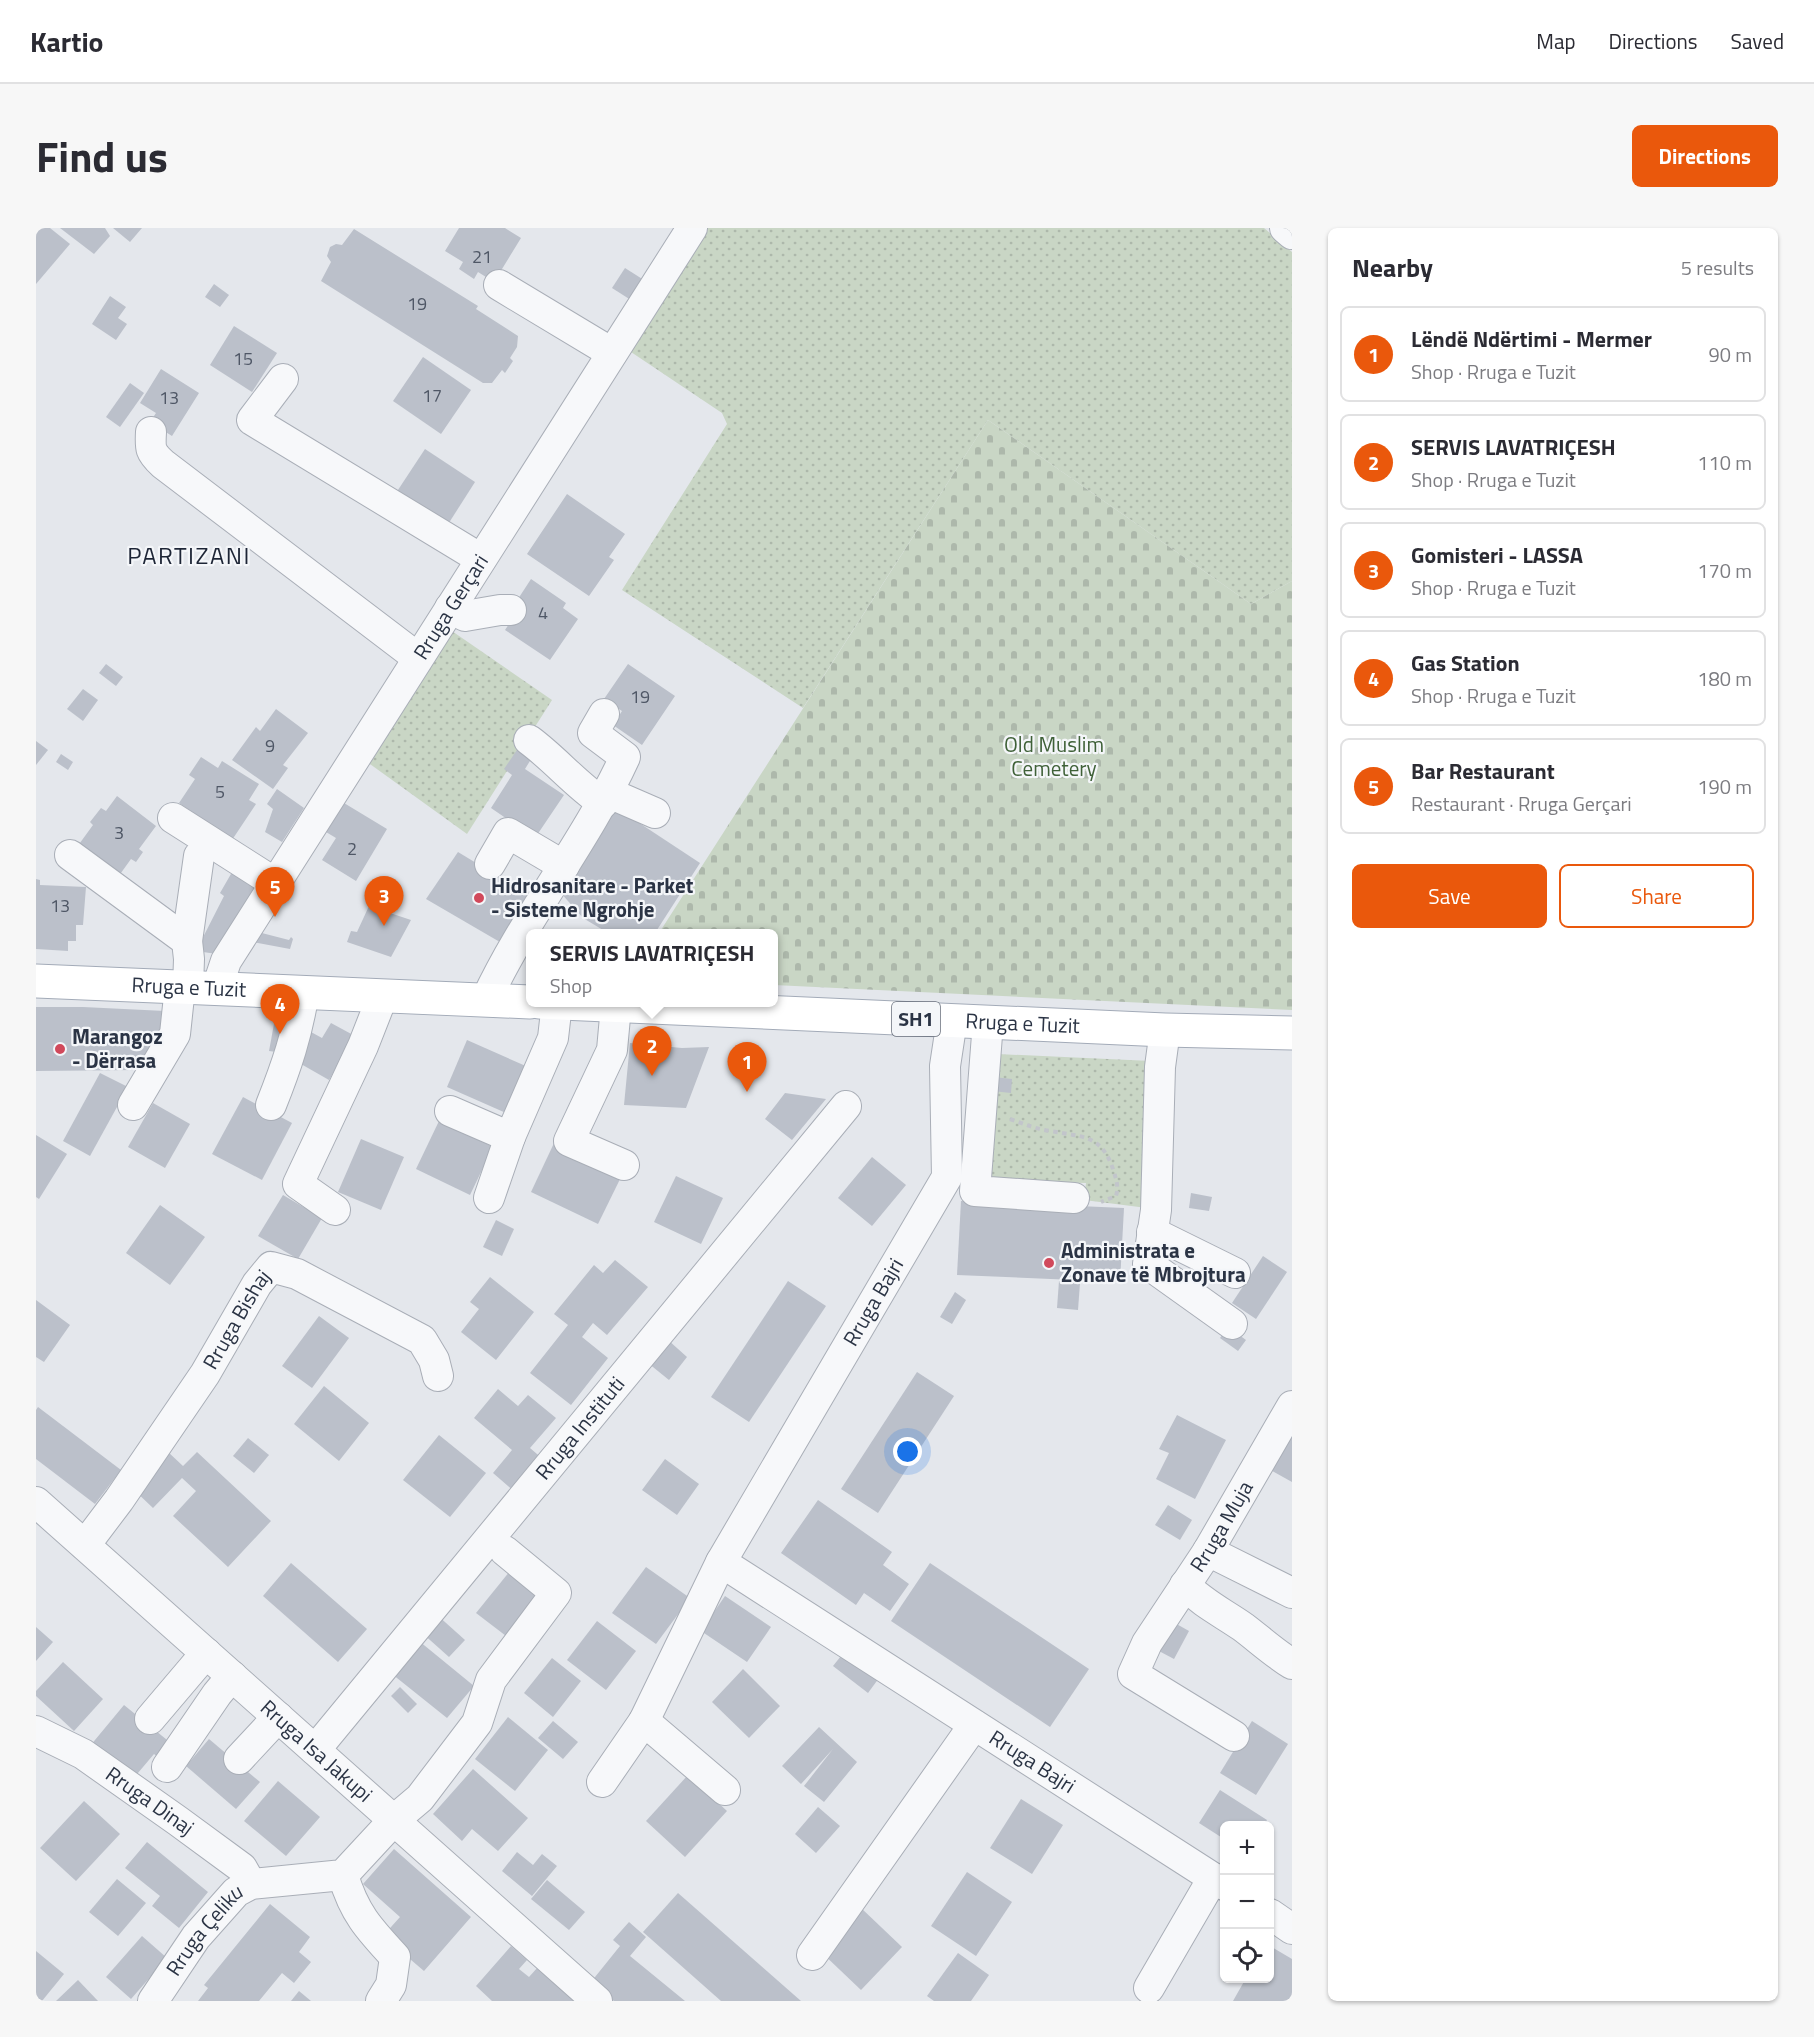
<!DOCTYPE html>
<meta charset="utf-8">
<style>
:root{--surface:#fff;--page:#f7f7f7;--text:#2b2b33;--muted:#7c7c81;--line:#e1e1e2;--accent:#ea580c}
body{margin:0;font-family:"Titillium Web",sans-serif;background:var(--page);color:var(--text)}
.controls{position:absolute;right:18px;bottom:18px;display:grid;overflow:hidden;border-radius:9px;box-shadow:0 2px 4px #0004}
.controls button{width:54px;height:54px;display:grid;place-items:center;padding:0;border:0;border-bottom:2px solid var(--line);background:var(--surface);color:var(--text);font:30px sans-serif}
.you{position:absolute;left:872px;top:1224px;width:21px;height:21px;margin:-15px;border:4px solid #fff;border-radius:50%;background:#1a73e8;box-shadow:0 0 0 9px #1a73e833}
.badge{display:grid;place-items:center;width:39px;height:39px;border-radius:50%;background:var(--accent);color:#fff;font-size:20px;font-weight:700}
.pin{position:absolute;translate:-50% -50px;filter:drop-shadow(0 2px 3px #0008)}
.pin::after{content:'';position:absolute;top:32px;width:21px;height:18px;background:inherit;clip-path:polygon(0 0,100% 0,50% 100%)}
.popup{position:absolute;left:490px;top:701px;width:252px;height:78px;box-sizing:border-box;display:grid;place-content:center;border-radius:9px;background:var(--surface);filter:drop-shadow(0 2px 4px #0005);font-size:20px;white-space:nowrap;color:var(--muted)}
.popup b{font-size:22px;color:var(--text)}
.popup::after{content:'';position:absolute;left:50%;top:100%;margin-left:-12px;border:12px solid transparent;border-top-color:var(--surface)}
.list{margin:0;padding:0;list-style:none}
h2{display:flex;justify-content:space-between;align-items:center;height:78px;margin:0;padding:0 24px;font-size:26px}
h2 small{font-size:20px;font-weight:400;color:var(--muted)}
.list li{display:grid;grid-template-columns:39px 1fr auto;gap:18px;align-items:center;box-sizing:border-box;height:96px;margin:0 12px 12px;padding:0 12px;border:2px solid var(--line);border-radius:9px}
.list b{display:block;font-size:22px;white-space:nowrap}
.list p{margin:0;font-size:20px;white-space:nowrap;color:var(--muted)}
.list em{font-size:20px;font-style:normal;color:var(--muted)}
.actions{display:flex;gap:12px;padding:18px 24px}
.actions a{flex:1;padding:14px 0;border:2px solid var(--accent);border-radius:9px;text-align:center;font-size:21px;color:var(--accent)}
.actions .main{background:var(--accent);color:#fff}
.icon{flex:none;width:33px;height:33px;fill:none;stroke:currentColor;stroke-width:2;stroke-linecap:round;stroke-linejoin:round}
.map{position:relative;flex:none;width:1256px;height:1773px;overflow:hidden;border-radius:9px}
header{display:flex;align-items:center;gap:36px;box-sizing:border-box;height:84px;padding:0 30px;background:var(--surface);border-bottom:2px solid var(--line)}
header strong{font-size:28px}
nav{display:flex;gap:33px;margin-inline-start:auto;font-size:21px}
.intro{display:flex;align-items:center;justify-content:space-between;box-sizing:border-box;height:144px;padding:0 36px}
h1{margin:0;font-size:42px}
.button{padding:15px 27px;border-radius:9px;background:var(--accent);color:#fff;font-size:21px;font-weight:700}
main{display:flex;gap:36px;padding:0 36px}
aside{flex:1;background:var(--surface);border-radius:9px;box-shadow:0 2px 4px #0004}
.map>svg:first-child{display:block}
.grass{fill:url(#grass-dots)}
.cemetery{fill:url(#cemetery-stones)}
.building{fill:#bbc0ca}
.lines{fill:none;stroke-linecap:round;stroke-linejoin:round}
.minor-casing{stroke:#a9aeb7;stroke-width:32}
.major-casing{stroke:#a3abb8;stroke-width:35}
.path{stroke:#c2c5cb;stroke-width:4;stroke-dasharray:4.5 4.5;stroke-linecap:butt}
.minor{stroke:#f7f8fa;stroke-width:30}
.major{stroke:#fff;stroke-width:33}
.poi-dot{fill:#d1495b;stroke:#f4f6f9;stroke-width:2}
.labels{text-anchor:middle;stroke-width:4.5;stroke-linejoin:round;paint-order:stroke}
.number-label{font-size:18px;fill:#4f5766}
.shield{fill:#f4f6f9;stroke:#676e7b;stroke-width:1.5}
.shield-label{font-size:20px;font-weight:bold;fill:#2b3445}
.street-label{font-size:21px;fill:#2b3445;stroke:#f4f6f9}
.park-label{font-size:21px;fill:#3f6138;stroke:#f4f6f9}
.poi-label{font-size:21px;font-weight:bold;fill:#2b3445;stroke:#f4f6f9;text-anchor:start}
.quarter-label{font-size:24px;letter-spacing:1.5px;fill:#1d2536;stroke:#f4f6f9}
</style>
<header>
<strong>Kartio</strong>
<nav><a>Map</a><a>Directions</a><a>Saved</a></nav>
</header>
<div class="intro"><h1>Find us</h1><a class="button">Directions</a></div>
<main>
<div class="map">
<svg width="1256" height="1773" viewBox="0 0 1256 1773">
<defs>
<pattern id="grass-dots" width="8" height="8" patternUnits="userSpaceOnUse" patternTransform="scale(1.5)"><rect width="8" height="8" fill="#c9d6c5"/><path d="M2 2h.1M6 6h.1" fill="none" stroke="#adb8ab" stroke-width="1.8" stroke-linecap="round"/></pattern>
<pattern id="cemetery-stones" width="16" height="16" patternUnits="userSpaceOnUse" patternTransform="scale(1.5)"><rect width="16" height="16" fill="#c9d6c5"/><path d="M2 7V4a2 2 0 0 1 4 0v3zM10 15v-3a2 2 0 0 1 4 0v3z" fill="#adb8ab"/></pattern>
</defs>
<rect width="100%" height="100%" fill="#e4e7ec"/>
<g class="grass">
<path d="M669 0H1228L1256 24V353L1215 376 952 192 767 480 586 362 691 196 686 185 595 124Z"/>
<path d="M413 401 516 472 431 606 327 531Z"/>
<path d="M961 826 1115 833 1111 980 1048 972 1050 955 953 953Z"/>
</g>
<path class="cemetery" d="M952 192 1215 376 1256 353V782L738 757V706L623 705Z"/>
<g class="building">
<path d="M0 0H14L34 16 0 56Z"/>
<path d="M24 0H69L74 8 58 26Z"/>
<path d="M77 0H106L94 14Z"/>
<path d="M423 0H469L485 10 458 54 442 44 438 51 423 41 427 34 409 23Z"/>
<path d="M318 1 442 78 440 81 482 108 481 119 474 130 477 133 469 145 466 142 456 155H447L285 53 295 34 291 28 294 19 300 16 306 17Z"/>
<path d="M589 40 611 54 598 74 576 60Z"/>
<path d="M178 56 193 67 184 79 169 69Z"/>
<path d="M74 68 90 79 82 90 91 96 80 112 56 96Z"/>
<path d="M198 98 241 125 216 164 174 137Z"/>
<path d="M387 129 435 162 405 206 357 173Z"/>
<path d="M125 141 163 165 136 208 114 194 120 185 104 175Z"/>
<path d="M94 155 108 165 84 199 70 189Z"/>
<path d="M389 221 439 254 409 301 358 268Z"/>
<path d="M531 266 589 306 573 329 578 332 553 368 491 326Z"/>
<path d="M495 351 530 375 527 380 542 391 514 432 469 402 487 375 482 371Z"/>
<path d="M70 436 87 449 80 458 63 445Z"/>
<path d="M592 436 639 468 606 517 577 497 586 483 568 471Z"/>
<path d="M47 461 62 472 47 493 31 481Z"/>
<path d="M240 481 272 505 247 537 252 540 237 561 196 532 220 499 224 503Z"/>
<path d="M0 513 12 522 0 537Z"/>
<path d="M483 519 497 528 489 541 528 567 499 610 455 580 476 547 468 541Z"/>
<path d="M25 526 37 534 32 542 20 534Z"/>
<path d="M165 529 182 540 186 533 223 556 213 572 220 576 194 615 155 590 158 585 143 575 159 551 153 547Z"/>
<path d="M241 561 268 580 246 614 229 604 237 581 231 576Z"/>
<path d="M81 568 120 598 103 621 107 624 100 634 95 631 82 649 41 619 57 597 54 594 65 580 70 583Z"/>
<path d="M308 575 351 601 320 653 286 632 300 610 290 604Z"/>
<path d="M579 579 664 635 619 705H572L547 690 524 664Z"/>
<path d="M422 624 496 669 469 717 390 671Z"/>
<path d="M199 639 221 654 181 726 160 723 188 668 184 665Z"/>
<path d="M0 651 4 652V657L50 659 47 697H40V713H32V723L0 721Z"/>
<path d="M333 678 375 692 355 729 311 714 315 703 321 704Z"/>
<path d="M218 703 253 712 255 709 257 711 254 721 211 713Z"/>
<path d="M0 779H47L129 783 126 808H120L103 842 0 843Z"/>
<path d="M295 795 319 808 293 852 258 832 275 804 286 810Z"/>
<path d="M238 796 254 797 248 825 233 823Z"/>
<path d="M431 812 492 839 470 885 411 859Z"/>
<path d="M594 815 646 820 673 819 650 880 588 877Z"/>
<path d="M64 845 92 859 54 928 27 913Z"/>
<path d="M957 849 976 851 975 865 956 863Z"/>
<path d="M749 865 790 871 756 912 729 891Z"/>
<path d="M207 869 256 895 226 952 176 926Z"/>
<path d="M117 875 154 896 129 940 92 919Z"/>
<path d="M403 893 457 919 434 967 380 941Z"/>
<path d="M0 907 31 926 3 971 0 969Z"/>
<path d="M325 911 368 929 345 982 302 964Z"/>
<path d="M519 913 587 945 562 996 495 964Z"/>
<path d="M836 929 870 957 836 998 802 970Z"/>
<path d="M640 948 687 970 665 1016 618 994Z"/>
<path d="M1155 965 1176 969 1173 983 1153 980Z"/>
<path d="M247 967 286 990 262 1031 222 1008Z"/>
<path d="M925 973 1088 980 1084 1054 921 1047Z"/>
<path d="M124 977 169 1009 134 1057 90 1025Z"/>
<path d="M460 992 478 1001 466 1028 447 1019Z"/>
<path d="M1227 1028 1251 1044 1220 1091 1196 1075Z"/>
<path d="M579 1032 612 1059 571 1107 557 1095 546 1109 572 1130 535 1177 494 1145 532 1097 518 1086 558 1037 567 1045Z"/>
<path d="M454 1049 498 1084 460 1132 425 1104 443 1081 434 1074Z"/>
<path d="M752 1053 790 1078 713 1194 675 1169Z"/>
<path d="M1023 1053 1044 1055 1042 1082 1021 1080Z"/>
<path d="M919 1064 930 1072 916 1096 904 1089Z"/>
<path d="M0 1072 34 1097 8 1134 0 1129Z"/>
<path d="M283 1088 313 1110 276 1160 246 1138Z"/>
<path d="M1192 1099 1210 1112 1202 1123 1184 1110Z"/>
<path d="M632 1112 651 1129 633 1152 612 1135Z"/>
<path d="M881 1144 918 1168 842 1285 805 1261Z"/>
<path d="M288 1158 333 1195 303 1233 258 1196Z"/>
<path d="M462 1161 482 1178 492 1167 520 1190 494 1220 508 1232 480 1265 457 1245 476 1222 438 1190Z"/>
<path d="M2 1179 85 1242 59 1276 0 1231V1182Z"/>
<path d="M1141 1187 1190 1212 1159 1271 1120 1251 1133 1225 1123 1221Z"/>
<path d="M1247 1203 1256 1208V1254L1227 1238Z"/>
<path d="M403 1207 450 1245 414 1289 367 1252Z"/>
<path d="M212 1210 233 1227 218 1245 197 1228Z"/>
<path d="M131 1223 147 1238 161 1224 235 1293 192 1339 137 1288 160 1263 146 1250 117 1280 96 1260Z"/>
<path d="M629 1231 663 1256 641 1287 606 1262Z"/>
<path d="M782 1272 856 1324 847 1337 873 1356 854 1383 828 1365 820 1377 745 1325Z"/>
<path d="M1132 1277 1156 1292 1144 1312 1119 1297Z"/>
<path d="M255 1335 331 1401 302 1434 227 1368Z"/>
<path d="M894 1335 1053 1441 1014 1499 855 1393Z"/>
<path d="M610 1339 654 1370 620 1416 576 1385Z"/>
<path d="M474 1343 507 1370 474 1411 440 1385Z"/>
<path d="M689 1368 735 1399 711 1434 665 1403Z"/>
<path d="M400 1386 429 1412 413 1429 385 1404Z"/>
<path d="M561 1393 600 1423 570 1462 531 1432Z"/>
<path d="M1137 1394 1153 1403 1138 1431 1121 1422Z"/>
<path d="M0 1399 17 1414 0 1433Z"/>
<path d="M383 1413 438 1458 411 1490 356 1446Z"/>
<path d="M809 1423 843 1450 832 1465 797 1438Z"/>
<path d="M516 1430 545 1453 517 1489 488 1465Z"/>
<path d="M27 1434 67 1471 38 1503 0 1468V1463Z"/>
<path d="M707 1441 744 1478 713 1510 676 1474Z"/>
<path d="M364 1459 381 1476 372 1485 355 1468Z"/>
<path d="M88 1477 136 1516 124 1531 118 1526 96 1552 54 1518Z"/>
<path d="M472 1489 512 1522 479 1563 439 1531Z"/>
<path d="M517 1493 542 1514 527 1531 502 1510Z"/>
<path d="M1216 1493 1252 1516 1220 1567 1184 1545Z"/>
<path d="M783 1499 821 1534 788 1574 768 1558 797 1521 765 1556 746 1538Z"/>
<path d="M173 1511 224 1554 200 1581 150 1538Z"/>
<path d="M437 1541 492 1590 462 1623 436 1601 426 1613 397 1586Z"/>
<path d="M652 1547 691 1583 649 1629 610 1593Z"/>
<path d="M242 1553 284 1589 250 1628 208 1593Z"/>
<path d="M1184 1562 1231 1592 1228 1598H1188V1611L1163 1595Z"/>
<path d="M985 1571 1027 1597 996 1646 954 1620Z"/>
<path d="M48 1573 84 1606 40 1653 4 1620Z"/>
<path d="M782 1579 804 1598 780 1625 759 1606Z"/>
<path d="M111 1614 172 1664 143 1700 116 1678 124 1668 89 1640Z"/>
<path d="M358 1621 435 1689 388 1743 347 1708 364 1689 327 1656Z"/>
<path d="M481 1624 497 1637 506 1626 521 1638 496 1668 466 1643Z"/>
<path d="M931 1644 976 1674 940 1728 895 1698Z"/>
<path d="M81 1651 110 1675 82 1708 53 1684Z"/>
<path d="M511 1652 549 1684 533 1702 495 1671Z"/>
<path d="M642 1665 765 1773H685L607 1704Z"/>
<path d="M234 1676 274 1709 263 1724 275 1734 258 1755 246 1745 223 1773H162L172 1760 168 1757Z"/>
<path d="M824 1679 866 1719 825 1762 783 1722Z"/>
<path d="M593 1694 610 1709 594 1728 649 1773H578L555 1754 584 1718 577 1712Z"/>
<path d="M106 1708 131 1730 95 1771 70 1749Z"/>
<path d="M475 1718 491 1732 483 1741 493 1749 502 1739 540 1773H456L440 1758Z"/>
<path d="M1234 1718 1256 1731V1773H1197L1210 1750H1234Z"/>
<path d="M0 1723 28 1746 6 1773H0Z"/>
<path d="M922 1725 953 1747 935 1773H898L891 1768Z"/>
<path d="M42 1752 62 1773H20Z"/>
<path d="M263 1763 275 1773H255Z"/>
</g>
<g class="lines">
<g class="minor-casing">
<g id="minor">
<path d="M1249 0 1256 6"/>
<path d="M463 57 576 125"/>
<path d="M247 151 216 192 445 331"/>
<path d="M115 204C114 221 114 224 127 236L382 430"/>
<path d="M414 380 429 388 464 382H475"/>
<path d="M493 512C519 531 540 557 567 575"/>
<path d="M573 565 619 585"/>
<path d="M137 590 239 655"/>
<path d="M34 627 151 713 153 731 152 759"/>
<path d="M454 636 472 605 528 638"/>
<path d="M151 713 163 628"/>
<path id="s1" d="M181 760 190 733 656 0"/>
<path d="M450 772C489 688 550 614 589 529L557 505 568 486"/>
<path d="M580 778 576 822 533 913 588 937"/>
<path d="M952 794 939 963 1038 970"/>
<path d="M1129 802 1124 839 1120 982 1112 1036 1196 1096"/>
<path d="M97 877 139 806 144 759"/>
<path d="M235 877C251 837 261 807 268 764"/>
<path d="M414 883 474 909 517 810 521 775"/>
<path d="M453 970 474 909"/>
<path d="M299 982 262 956 327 818 347 767"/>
<path d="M1116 1004 1199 1045"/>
<path id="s2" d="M0 1274 561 1773"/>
<path id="s3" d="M49 1317 83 1272 169 1146 221 1056 235 1039 261 1046 386 1112 398 1132 402 1148"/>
<path d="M1172 1323 1256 1365"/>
<path id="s4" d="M685 1334 1188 1657"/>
<path d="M1149 1357C1166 1375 1187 1385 1207 1399 1223 1411 1238 1425 1256 1436"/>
<path d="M114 1491 170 1425"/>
<path d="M608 1493 689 1562"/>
<path id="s5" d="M0 1503 47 1526 142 1593 206 1640 215 1656"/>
<path id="s6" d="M1198 1508 1097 1446 1111 1415 1172 1323 1256 1178"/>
<path id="s7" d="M279 1522 810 878"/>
<path d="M203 1531 242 1489"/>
<path d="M131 1539 181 1466 196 1448"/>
<path id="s8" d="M566 1554 608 1493 685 1334 911 949 909 838 916 792"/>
<path d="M307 1647C318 1685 333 1701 359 1729L355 1757 345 1773"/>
<path d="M1234 1686 1256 1701"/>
<path d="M776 1727 938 1497"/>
<path d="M1113 1760 1177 1650"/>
<path id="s9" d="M117 1773 160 1709 200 1664 215 1656 307 1647 358 1592 384 1570 441 1495 455 1452 520 1365 469 1323"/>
</g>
</g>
<g class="major-casing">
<g id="major">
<path id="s10" d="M0 753 494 774"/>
<path id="s11" d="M503 774 1129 802 1256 805"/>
</g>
</g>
<path class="path" d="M974 891C988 896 1000 901 1014 903 1046 909 1065 906 1077 941 1080 951 1083 958 1080 968L1065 974"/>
<use href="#minor" class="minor"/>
<use href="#major" class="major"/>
</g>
<g class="poi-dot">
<circle cx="443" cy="670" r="6"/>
<circle cx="24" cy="821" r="6"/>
<circle cx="1013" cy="1035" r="6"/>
</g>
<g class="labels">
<g class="number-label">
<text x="446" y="35">21</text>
<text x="381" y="82">19</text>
<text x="207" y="137">15</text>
<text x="396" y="174">17</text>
<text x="133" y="176">13</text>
<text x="507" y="391">4</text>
<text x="604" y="475">19</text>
<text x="234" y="524">9</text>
<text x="184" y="570">5</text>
<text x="83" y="611">3</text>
<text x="316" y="627">2</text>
<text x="24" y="684">13</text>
</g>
<rect class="shield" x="856" y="774" width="48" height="34" rx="4.5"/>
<g class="shield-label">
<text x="880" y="798">SH1</text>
</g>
<g class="street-label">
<text dy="7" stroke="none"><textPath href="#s1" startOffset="448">Rruga Gerçari</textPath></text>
<text dy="7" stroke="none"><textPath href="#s10" startOffset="153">Rruga e Tuzit</textPath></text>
<text dy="7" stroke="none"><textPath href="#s11" startOffset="484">Rruga e Tuzit</textPath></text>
<text dy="7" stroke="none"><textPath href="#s8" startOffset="552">Rruga Bajri</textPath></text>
<text dy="7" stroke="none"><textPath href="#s3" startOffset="272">Rruga Bishaj</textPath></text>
<text dy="7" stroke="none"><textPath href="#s7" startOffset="417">Rruga Instituti</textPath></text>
<text dy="7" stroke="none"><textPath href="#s6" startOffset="291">Rruga Muja</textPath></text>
<text dy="7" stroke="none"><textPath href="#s2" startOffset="375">Rruga Isa Jakupi</textPath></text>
<text dy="7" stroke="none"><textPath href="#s4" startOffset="370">Rruga Bajri</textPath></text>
<text dy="7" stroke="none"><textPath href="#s5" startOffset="134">Rruga Dinaj</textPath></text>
<text dy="7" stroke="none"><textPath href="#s9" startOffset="88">Rruga Çeliku</textPath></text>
</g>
<g class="park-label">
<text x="1018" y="524">Old Muslim<tspan x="1018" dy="24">Cemetery</tspan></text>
</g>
<g class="poi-label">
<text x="455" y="665">Hidrosanitare - Parket<tspan x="455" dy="24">- Sisteme Ngrohje</tspan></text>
<text x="36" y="816">Marangoz<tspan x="36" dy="24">- Dërrasa</tspan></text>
<text x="1025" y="1030">Administrata e<tspan x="1025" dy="24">Zonave të Mbrojtura</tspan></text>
</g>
<g class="quarter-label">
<text x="153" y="336">PARTIZANI</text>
</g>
</g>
</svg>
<div class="controls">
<button>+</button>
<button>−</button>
<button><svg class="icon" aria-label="locate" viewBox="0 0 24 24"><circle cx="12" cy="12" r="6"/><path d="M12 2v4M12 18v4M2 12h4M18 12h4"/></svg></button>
</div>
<div class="you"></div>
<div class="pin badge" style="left:711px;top:864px">1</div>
<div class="pin badge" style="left:616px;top:848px">2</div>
<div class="popup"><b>SERVIS LAVATRIÇESH</b>Shop</div>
<div class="pin badge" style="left:348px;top:698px">3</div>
<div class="pin badge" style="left:244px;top:806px">4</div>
<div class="pin badge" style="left:239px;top:689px">5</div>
</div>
<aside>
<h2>Nearby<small>5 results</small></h2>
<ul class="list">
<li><span class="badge">1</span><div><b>Lëndë Ndërtimi - Mermer</b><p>Shop · Rruga e Tuzit</p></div><em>90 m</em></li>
<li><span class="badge">2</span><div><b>SERVIS LAVATRIÇESH</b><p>Shop · Rruga e Tuzit</p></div><em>110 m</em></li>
<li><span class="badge">3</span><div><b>Gomisteri - LASSA</b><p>Shop · Rruga e Tuzit</p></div><em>170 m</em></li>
<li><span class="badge">4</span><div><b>Gas Station</b><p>Shop · Rruga e Tuzit</p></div><em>180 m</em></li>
<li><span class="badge">5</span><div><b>Bar Restaurant</b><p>Restaurant · Rruga Gerçari</p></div><em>190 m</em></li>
</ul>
<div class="actions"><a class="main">Save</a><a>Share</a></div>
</aside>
</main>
